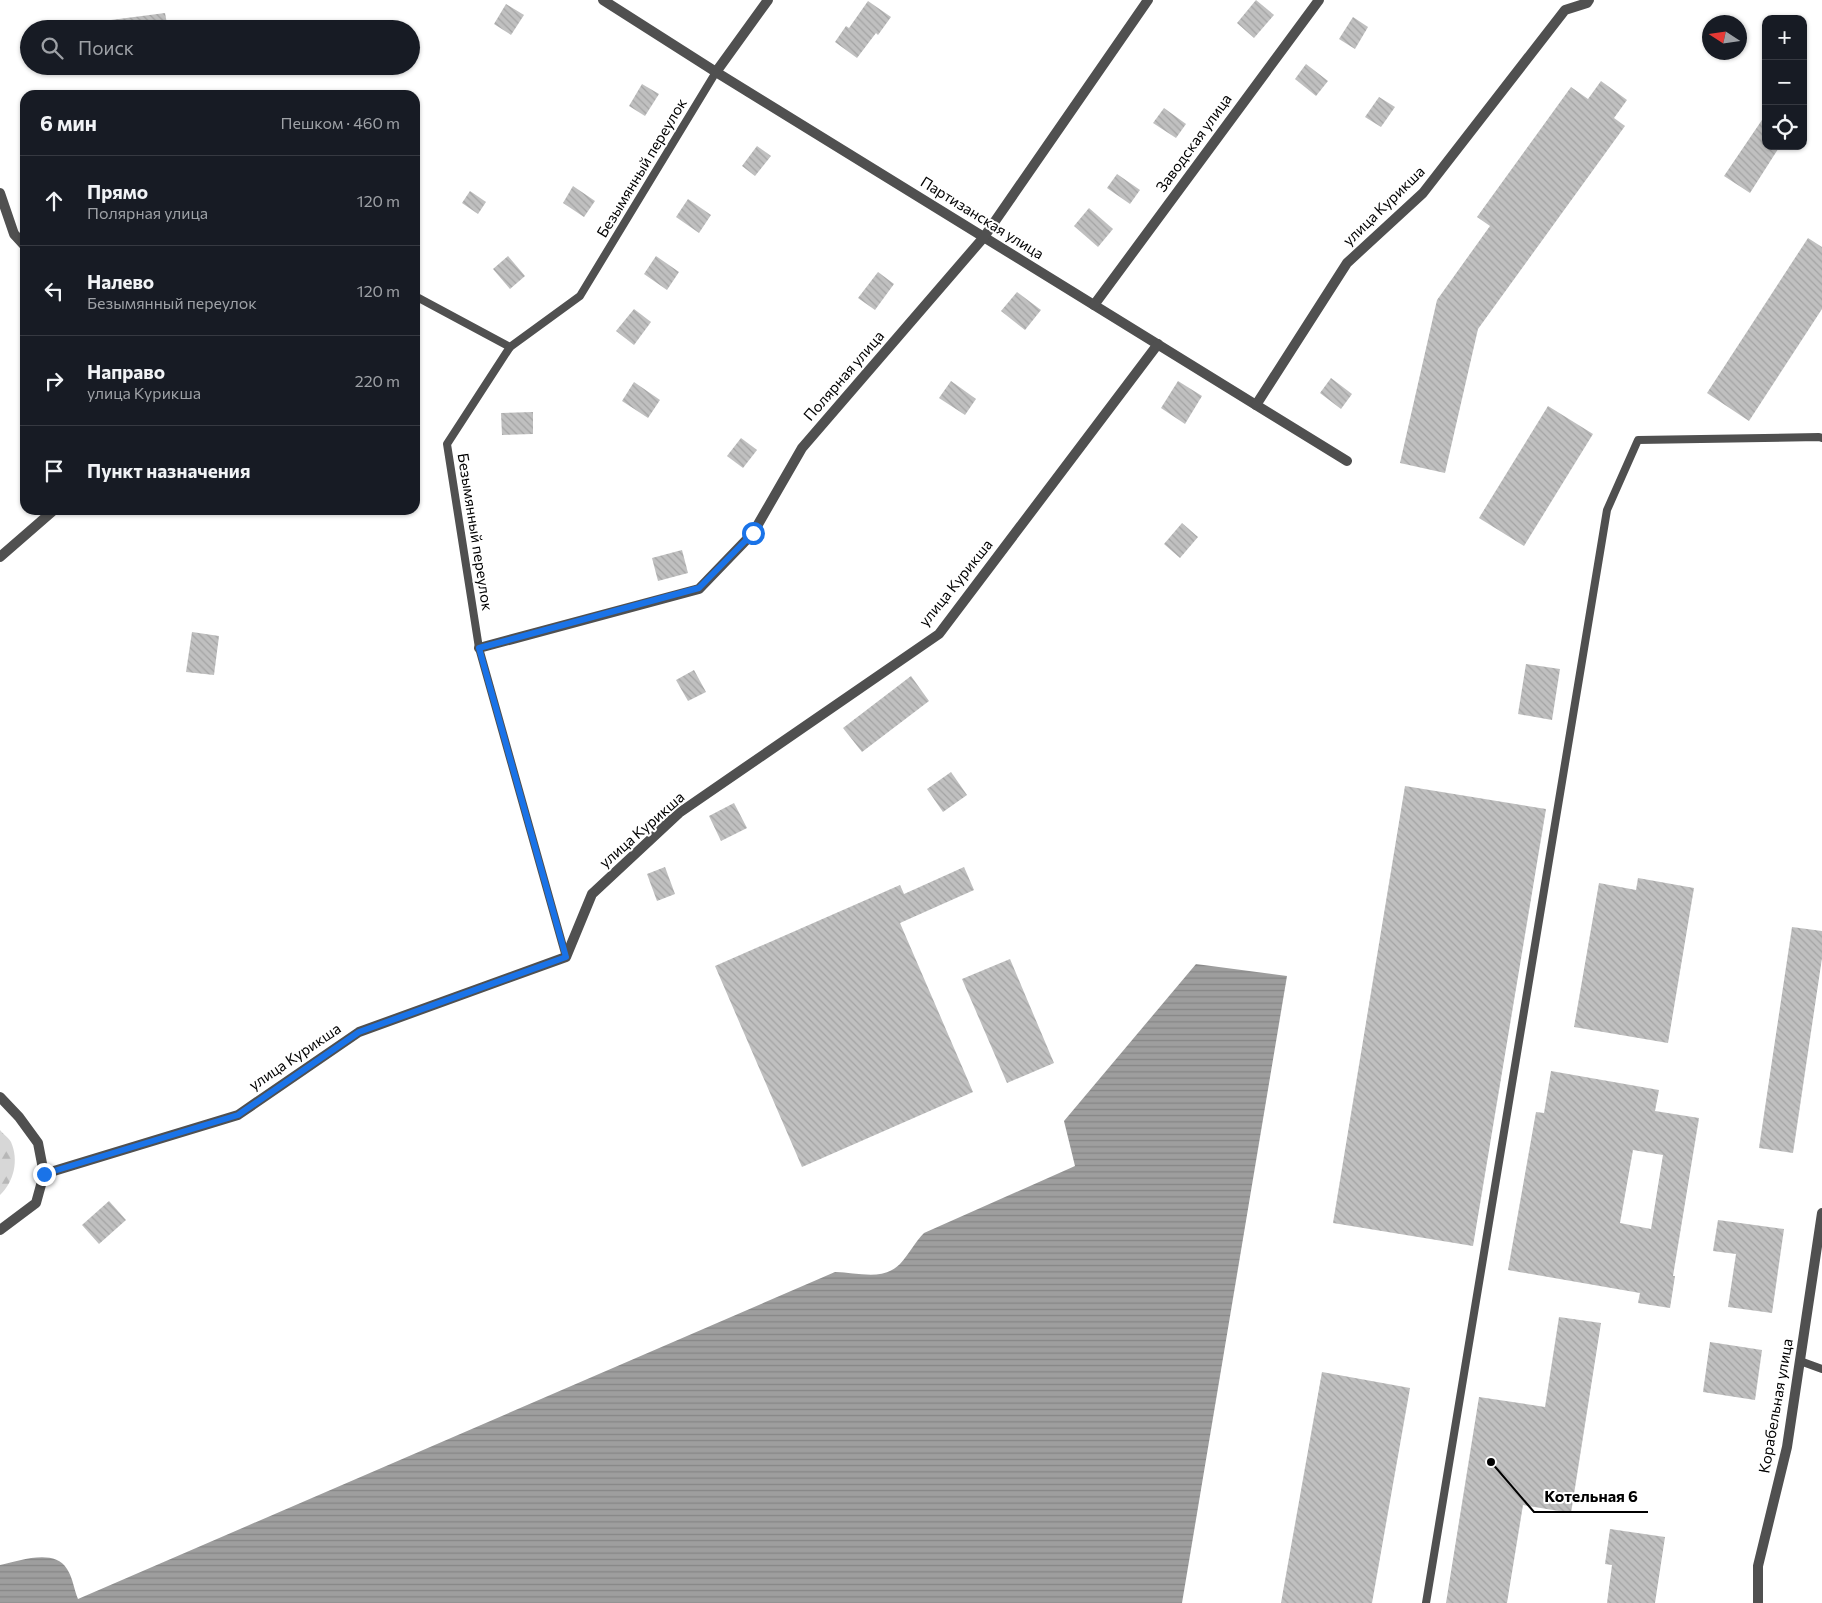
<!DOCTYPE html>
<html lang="ru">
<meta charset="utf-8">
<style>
:root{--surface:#171b24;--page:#20242c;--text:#f1f3f6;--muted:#9ea1a6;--line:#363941}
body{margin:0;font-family:Commissioner,sans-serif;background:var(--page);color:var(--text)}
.controls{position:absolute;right:15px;top:15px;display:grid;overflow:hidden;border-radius:10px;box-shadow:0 1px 4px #0004}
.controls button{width:45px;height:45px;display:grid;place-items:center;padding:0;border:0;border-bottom:1px solid var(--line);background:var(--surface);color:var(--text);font:25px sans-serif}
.compass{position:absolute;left:1702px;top:15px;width:45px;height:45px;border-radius:50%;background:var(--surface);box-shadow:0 1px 4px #0004;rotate:282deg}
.stop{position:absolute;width:15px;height:15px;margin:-11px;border:4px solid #1a73e8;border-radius:50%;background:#fff}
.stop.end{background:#1a73e8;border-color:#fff;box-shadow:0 1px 5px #0008}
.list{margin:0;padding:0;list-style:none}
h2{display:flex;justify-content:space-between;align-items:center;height:65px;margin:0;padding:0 20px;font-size:21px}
h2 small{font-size:16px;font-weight:400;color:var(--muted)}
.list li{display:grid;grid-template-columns:32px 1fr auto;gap:15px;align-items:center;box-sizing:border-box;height:90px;padding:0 20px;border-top:1px solid var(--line)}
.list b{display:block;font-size:19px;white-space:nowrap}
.list p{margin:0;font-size:16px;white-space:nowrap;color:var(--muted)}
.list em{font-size:16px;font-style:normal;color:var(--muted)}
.icon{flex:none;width:28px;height:28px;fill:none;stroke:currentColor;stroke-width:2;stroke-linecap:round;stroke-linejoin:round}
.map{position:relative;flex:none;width:1822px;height:1603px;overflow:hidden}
.search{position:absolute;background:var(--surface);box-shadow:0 1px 4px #0004;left:20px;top:20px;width:400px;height:55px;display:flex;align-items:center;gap:12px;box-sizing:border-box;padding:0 18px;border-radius:28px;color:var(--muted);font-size:19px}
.panel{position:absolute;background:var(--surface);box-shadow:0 1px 4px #0004;left:20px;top:90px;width:400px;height:425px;border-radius:15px}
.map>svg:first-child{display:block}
.forest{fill:url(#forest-firs)}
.water{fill:url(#water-rules)}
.building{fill:url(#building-back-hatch);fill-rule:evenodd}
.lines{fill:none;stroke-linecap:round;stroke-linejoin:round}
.service{stroke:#505050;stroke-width:8}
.minor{stroke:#505050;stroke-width:10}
.tertiary{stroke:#505050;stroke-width:10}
.route{stroke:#1a73e8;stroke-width:6}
.labels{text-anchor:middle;stroke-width:4;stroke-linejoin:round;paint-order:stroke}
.street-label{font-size:15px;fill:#000;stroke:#fff}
.leader{fill:none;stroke:#000;stroke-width:2}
.callout-dot{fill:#000;stroke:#fff;stroke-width:2}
.callout-label{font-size:16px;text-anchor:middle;font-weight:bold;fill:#000;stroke:#fff;stroke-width:4;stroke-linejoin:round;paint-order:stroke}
</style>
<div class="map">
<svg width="1822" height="1603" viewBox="0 0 1822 1603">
<defs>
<pattern id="forest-firs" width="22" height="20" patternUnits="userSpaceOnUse" patternTransform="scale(1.25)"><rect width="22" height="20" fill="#d7d7d7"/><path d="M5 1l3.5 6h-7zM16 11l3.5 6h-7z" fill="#b7b7b7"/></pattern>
<pattern id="water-rules" width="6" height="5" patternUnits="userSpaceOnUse" patternTransform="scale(1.25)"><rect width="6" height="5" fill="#9e9e9e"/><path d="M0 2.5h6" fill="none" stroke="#868686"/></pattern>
<pattern id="building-back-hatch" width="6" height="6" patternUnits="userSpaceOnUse" patternTransform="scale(1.25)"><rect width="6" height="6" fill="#c0c0c0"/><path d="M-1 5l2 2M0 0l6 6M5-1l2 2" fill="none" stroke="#a3a3a3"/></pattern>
</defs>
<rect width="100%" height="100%" fill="#fff"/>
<path class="forest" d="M0 1130C3 1134 9 1138 11 1142 19 1160 14 1182 0 1195Z"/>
<path class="water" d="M1196 964 1287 976 1182 1603H0V1565C20 1561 54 1548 67 1569 73 1578 74 1590 78 1599L835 1272C857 1272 882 1282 900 1264 909 1254 915 1242 924 1233L1075 1166 1064 1121Z"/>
<g class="building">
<path d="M1256 0 1274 15 1254 38 1237 23Z"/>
<path d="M868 1 891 17 878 35 876 33 857 58 835 42 846 26 849 28Z"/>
<path d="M506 4 524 15 511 35 494 24Z"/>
<path d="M165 13 168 29H112L111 20Z"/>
<path d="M1353 17 1368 27 1355 49 1339 39Z"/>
<path d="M1306 64 1328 81 1316 96 1295 79Z"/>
<path d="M1601 81 1627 100 1614 118 1625 126 1478 329 1445 473 1400 463 1437 300 1490 226 1477 217 1571 87 1588 99Z"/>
<path d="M642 84 659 94 645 116 629 106Z"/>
<path d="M1379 97 1395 107 1381 127 1365 117Z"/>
<path d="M1164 108 1186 124 1176 138 1153 123Z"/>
<path d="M1766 114V146H1780L1750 193 1724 176Z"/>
<path d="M757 146 771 156 755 176 742 166Z"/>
<path d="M1117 174 1140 190 1130 204 1107 188Z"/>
<path d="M573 186 595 201 584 217 563 203Z"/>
<path d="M470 191 486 202 478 214 462 203Z"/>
<path d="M688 199 711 215 699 233 676 217Z"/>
<path d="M1089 208 1113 229 1098 247 1074 226Z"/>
<path d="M1808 238 1822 247V309L1749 421 1707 393Z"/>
<path d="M508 256 525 276 510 289 493 269Z"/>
<path d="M656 256 679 272 667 290 644 274Z"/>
<path d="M878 272 894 284 875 310 858 298Z"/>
<path d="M1017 292 1041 310 1025 330 1001 311Z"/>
<path d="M634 309 651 322 634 345 616 331Z"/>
<path d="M1331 378 1352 394 1341 409 1320 393Z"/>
<path d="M951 381 976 399 965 415 939 398Z"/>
<path d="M1178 381 1202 396 1185 424 1161 408Z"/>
<path d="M634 382 660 400 648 418 622 401Z"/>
<path d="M1548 406 1593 434 1524 546 1479 518Z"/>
<path d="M533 412V434L502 435 501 413Z"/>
<path d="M741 438 757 450 743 468 727 456Z"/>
<path d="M1182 523 1198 537 1180 558 1164 544Z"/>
<path d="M682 550 688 573 658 581 652 558Z"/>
<path d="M192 632 219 636 214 675 186 672Z"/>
<path d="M1526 664 1560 669 1552 720 1518 714Z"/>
<path d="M694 670 706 692 688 701 676 680Z"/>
<path d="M911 676 929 701 862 752 843 728Z"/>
<path d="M951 772 967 795 943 812 927 789Z"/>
<path d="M1405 786 1546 809 1473 1246 1333 1223Z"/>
<path d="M734 803 747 828 721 841 709 816Z"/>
<path d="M665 867 675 894 657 901 647 874Z"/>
<path d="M964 867 974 890 900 923 973 1092 802 1167 715 966 900 885 904 894Z"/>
<path d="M1638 878 1694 888 1668 1043 1574 1027 1599 883 1636 890Z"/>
<path d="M1792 927 1822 931V958L1793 1153 1759 1148Z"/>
<path d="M1010 959 1054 1063 1007 1083 962 979Z"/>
<path d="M1551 1071 1659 1090 1655 1111 1699 1118 1673 1276H1675L1670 1308 1638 1303 1640 1293 1508 1270 1536 1112 1544 1113ZM1633 1150 1663 1155 1651 1229 1620 1223Z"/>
<path d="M109 1201 126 1220 99 1244 82 1225Z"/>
<path d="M1718 1220 1784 1229 1772 1313 1728 1307 1736 1254 1713 1251Z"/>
<path d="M1559 1317 1601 1323 1571 1513 1523 1505 1507 1603H1446L1479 1397 1545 1407Z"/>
<path d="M1710 1342 1762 1350 1755 1400 1703 1392Z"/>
<path d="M1322 1372 1410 1388 1372 1603H1281Z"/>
<path d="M1610 1529 1665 1537 1655 1603H1607L1612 1565 1605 1564Z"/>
</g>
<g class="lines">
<g class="service">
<path d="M415 296 510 347"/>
<path d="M566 957 479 648 447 444 510 347 580 296 716 72"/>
<path d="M1800 1361 1822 1369"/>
<path d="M1426 1603 1607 510 1638 440 1819 437 1822 438"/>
</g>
<g class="minor">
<path d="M716 72 1347 461"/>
<path d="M0 193 14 234 25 246"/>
<path d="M1094 305 1319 0"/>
<path d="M1256 405 1347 263 1423 193 1565 10 1587 3 1589 0"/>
<path d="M0 557 54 510"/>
<path d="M479 648 699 589 753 533 802 448 984 237 1148 0"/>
<path d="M0 1097 19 1117 38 1143 44 1174 36 1203 0 1230"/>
<path d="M44 1174 238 1115 359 1032 566 957 592 894 679 813 939 634 1158 344"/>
<path d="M1758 1603V1566L1787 1447 1822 1213"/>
</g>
<path class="tertiary" d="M603 0 716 72 768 0"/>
</g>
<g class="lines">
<path class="route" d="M44 1174 238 1115 359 1032 566 957 479 648 699 588 753 533"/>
</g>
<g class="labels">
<g class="street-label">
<text transform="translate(1194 143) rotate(-54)" y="5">Заводская улица</text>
<text transform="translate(642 168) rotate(-59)" y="5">Безымянный переулок</text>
<text transform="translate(1384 206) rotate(-44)" y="5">улица Курикша</text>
<text transform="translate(982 218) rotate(32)" y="5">Партизанская улица</text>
<text transform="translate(844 376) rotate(-49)" y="5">Полярная улица</text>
<text transform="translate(475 532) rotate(81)" y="5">Безымянный переулок</text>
<text transform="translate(956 583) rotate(-51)" y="5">улица Курикша</text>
<text transform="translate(642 830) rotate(-41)" y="5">улица Курикша</text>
<text transform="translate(295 1057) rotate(-34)" y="5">улица Курикша</text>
<text transform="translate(1776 1406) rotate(-80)" y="5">Корабельная улица</text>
</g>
</g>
<path class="leader" d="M1491 1462L1534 1512H1648"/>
<circle class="callout-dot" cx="1491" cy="1462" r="5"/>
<g class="callout-label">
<text x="1591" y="1502">Котельная 6</text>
</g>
</svg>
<div class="controls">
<button>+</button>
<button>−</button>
<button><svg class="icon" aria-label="locate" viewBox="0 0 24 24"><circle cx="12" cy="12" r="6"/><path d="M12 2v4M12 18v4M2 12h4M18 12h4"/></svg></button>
</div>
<svg class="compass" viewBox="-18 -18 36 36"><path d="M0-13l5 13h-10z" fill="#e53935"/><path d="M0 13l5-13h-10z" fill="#9ea1a6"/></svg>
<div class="stop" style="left:753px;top:533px"></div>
<div class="stop end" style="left:44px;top:1174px"></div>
<div class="search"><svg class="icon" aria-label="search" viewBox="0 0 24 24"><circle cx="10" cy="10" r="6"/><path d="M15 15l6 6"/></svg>Поиск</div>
<section class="panel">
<h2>6 мин<small>Пешком · 460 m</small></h2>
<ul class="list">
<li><svg class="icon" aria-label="ahead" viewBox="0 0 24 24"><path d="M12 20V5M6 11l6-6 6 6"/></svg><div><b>Прямо</b><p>Полярная улица</p></div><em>120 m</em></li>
<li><svg class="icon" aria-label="left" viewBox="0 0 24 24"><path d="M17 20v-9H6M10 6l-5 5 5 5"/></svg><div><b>Налево</b><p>Безымянный переулок</p></div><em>120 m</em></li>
<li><svg class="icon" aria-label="right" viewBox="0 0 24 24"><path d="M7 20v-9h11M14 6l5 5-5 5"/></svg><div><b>Направо</b><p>улица Курикша</p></div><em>220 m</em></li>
<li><svg class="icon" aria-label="arrive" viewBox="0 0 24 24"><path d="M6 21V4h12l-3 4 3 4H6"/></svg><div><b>Пункт назначения</b></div></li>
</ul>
</section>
</div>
